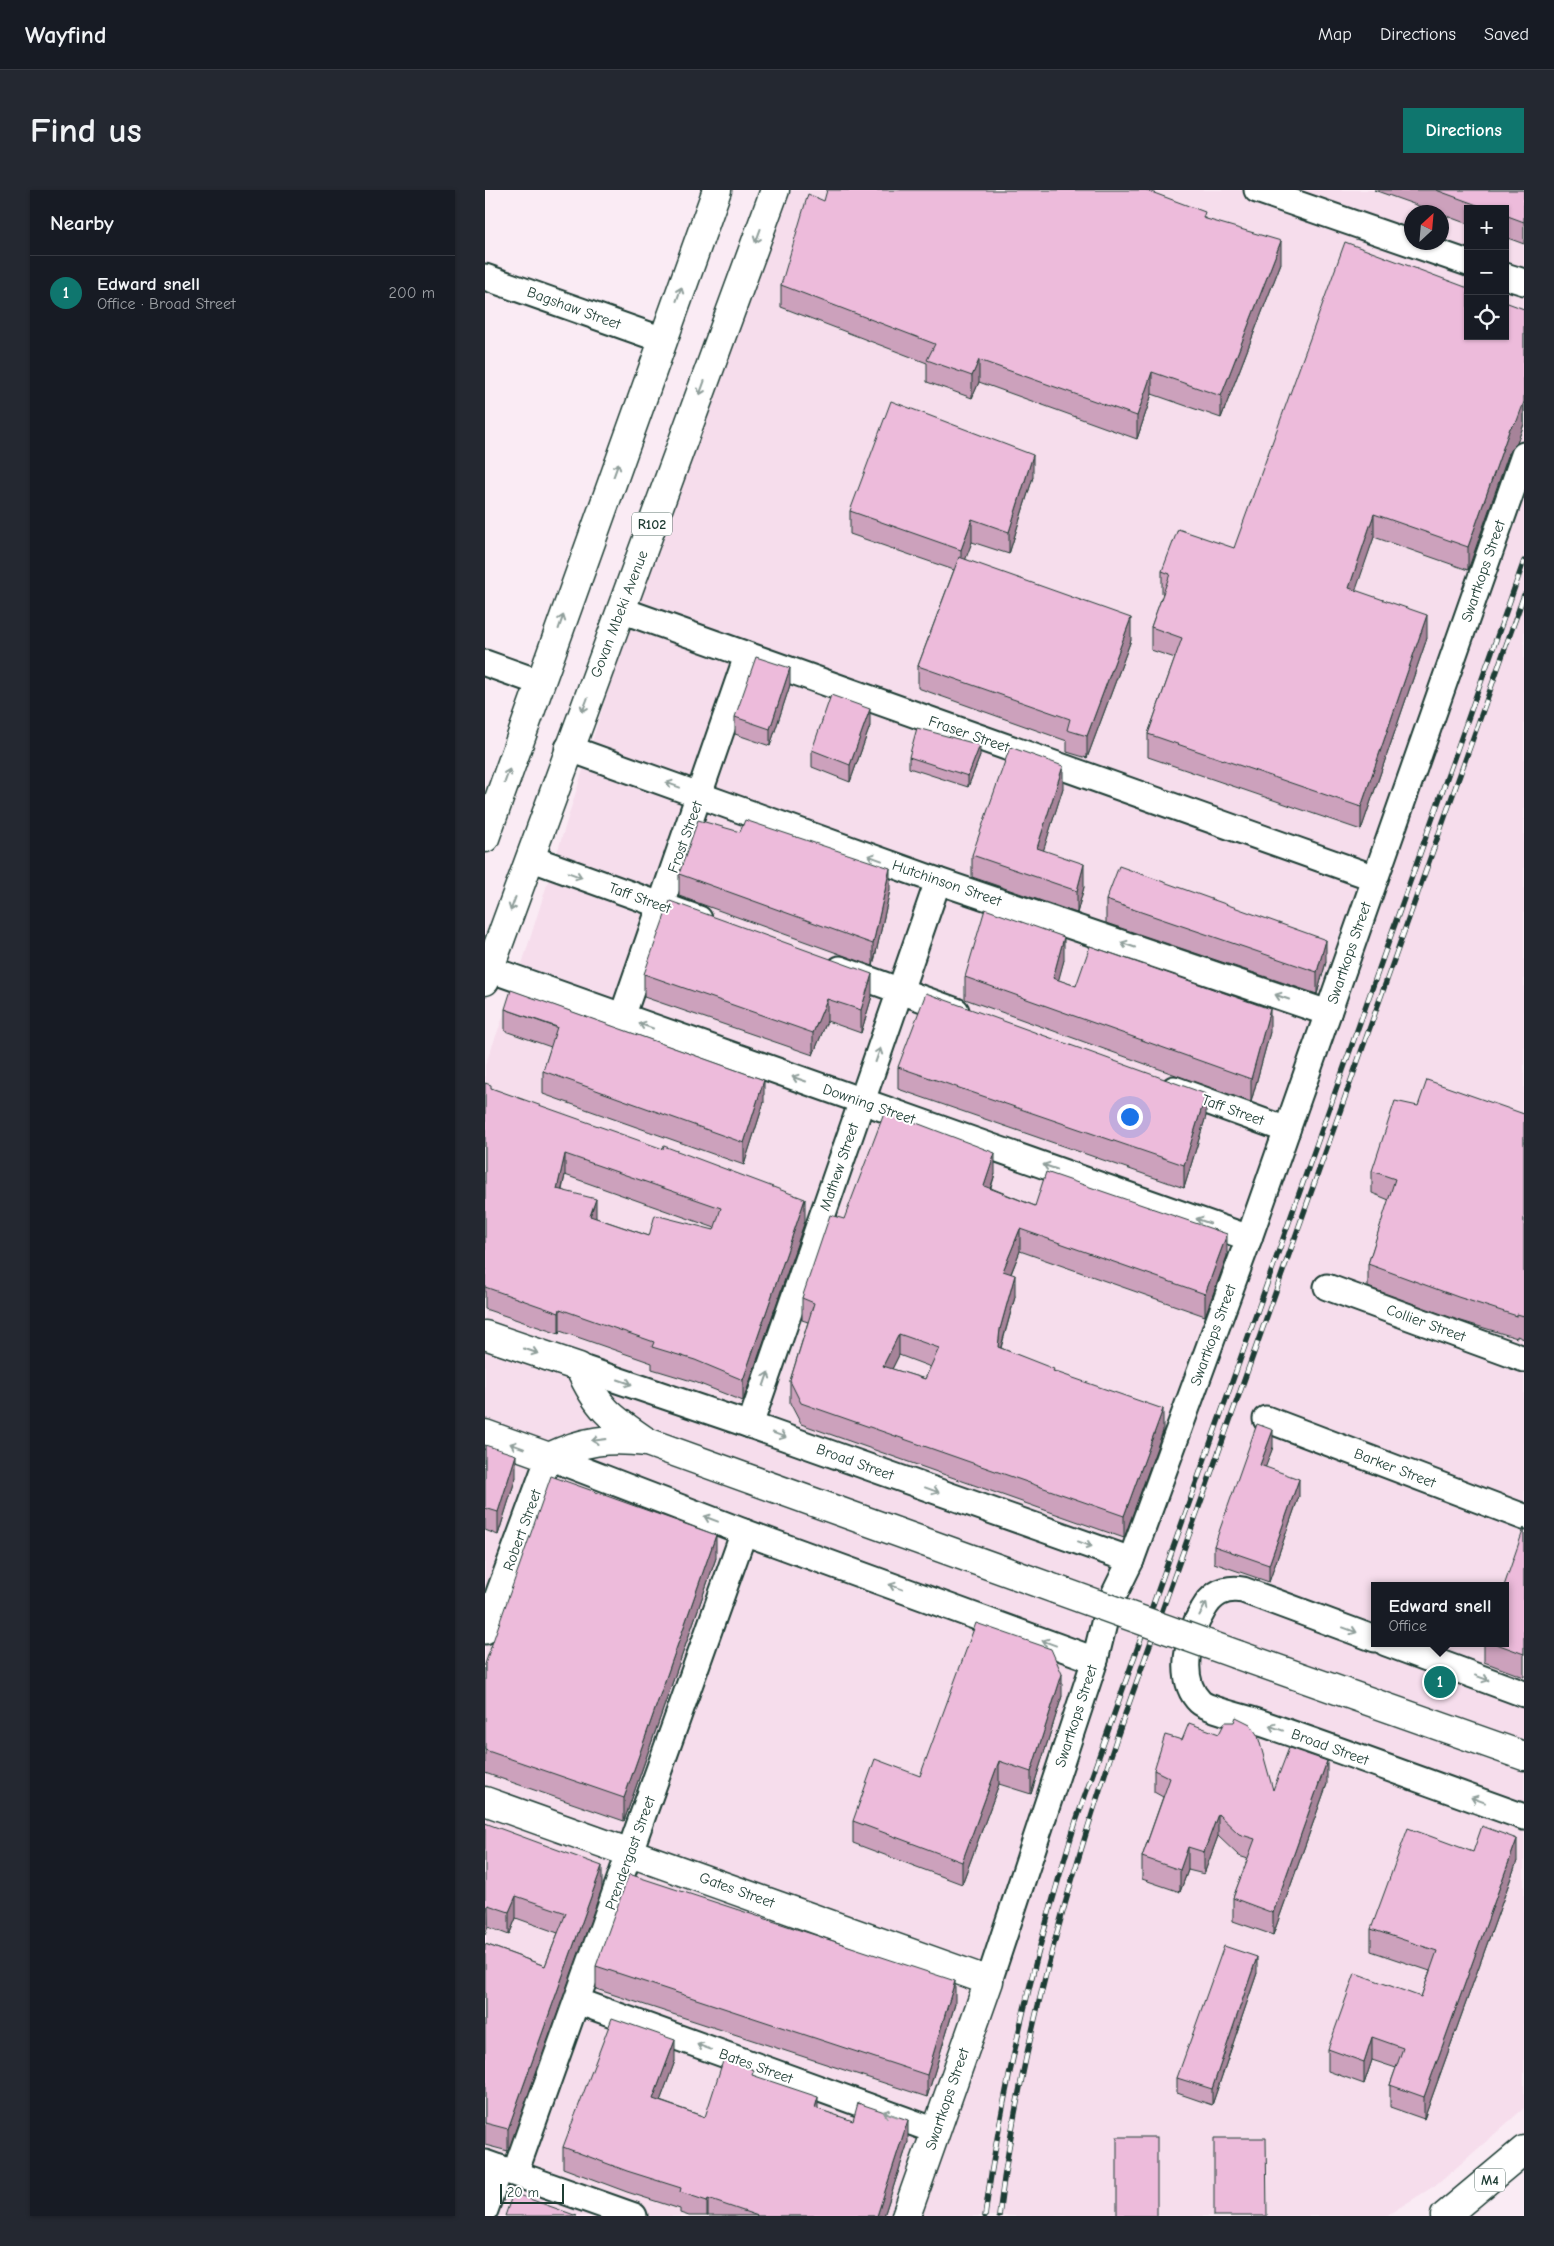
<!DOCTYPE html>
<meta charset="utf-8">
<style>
:root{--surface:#171b24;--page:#242831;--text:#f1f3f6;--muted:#9ea1a6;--line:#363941;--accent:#0f766e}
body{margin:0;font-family:"Comic Neue",sans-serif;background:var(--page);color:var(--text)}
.controls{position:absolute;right:15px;top:15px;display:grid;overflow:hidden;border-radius:0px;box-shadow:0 1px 4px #0004}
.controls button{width:45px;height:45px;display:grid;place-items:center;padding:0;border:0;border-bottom:1px solid var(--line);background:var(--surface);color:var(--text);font:25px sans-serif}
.compass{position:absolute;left:919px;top:15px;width:45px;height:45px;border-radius:50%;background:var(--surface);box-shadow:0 1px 4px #0004;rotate:26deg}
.scale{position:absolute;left:15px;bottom:12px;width:64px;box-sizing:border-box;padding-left:5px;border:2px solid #1f3d34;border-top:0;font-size:14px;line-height:18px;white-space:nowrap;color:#1f3d34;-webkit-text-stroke:4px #fff;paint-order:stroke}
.you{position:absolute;left:644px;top:926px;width:18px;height:18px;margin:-12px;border:4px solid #fff;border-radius:50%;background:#1a73e8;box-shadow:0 0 0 8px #1a73e833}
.badge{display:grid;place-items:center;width:32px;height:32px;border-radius:50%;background:var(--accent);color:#fff;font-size:16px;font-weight:700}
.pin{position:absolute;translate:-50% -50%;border:2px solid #fff;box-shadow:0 1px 5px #0006}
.popup{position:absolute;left:886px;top:1392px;width:138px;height:65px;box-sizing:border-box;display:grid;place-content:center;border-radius:0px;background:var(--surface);filter:drop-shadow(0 1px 4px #0005);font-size:16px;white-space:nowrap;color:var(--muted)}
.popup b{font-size:19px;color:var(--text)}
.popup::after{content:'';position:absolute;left:50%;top:100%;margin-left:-10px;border:10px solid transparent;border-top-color:var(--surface)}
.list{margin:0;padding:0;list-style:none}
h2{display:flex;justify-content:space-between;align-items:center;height:65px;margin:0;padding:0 20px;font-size:21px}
h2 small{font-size:16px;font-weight:400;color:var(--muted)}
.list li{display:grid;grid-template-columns:32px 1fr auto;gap:15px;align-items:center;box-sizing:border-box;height:75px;padding:0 20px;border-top:1px solid var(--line)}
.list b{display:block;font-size:19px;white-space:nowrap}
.list p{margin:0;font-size:16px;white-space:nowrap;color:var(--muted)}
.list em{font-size:16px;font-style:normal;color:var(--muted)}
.icon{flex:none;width:28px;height:28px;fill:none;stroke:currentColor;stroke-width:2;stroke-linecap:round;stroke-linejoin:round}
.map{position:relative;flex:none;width:1039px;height:2026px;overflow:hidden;border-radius:0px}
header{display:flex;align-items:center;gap:30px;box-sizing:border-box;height:70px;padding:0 25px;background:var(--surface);border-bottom:1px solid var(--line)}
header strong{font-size:24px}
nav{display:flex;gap:28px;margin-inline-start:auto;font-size:18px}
.intro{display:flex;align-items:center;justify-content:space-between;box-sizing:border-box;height:120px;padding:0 30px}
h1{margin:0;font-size:35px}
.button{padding:12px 22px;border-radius:0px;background:var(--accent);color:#fff;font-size:18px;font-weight:700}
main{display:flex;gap:30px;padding:0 30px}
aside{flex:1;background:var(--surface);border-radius:0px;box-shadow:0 1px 4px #0004}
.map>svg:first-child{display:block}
.built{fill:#f6ddec;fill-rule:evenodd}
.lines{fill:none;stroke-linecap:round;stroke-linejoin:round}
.minor-casing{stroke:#1f3d34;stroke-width:29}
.tertiary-casing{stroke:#1f3d34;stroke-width:31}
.primary-casing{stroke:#1f3d34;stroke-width:31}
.motorway-casing{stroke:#1f3d34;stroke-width:31}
.minor{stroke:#fff;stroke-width:25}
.tertiary{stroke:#fff;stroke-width:28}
.primary{stroke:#fff;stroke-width:28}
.motorway{stroke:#fff;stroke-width:28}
.rail-casing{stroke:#1f3d34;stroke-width:5.5}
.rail{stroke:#fff;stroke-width:4;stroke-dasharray:11;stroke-linecap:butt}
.tertiary-bridge-casing{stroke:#1f3d34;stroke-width:31;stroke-linecap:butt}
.tertiary-bridge{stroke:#fff;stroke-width:28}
.wall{fill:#cca1bc;stroke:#1f3d34;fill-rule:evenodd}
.shaded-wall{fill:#a68399;stroke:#1f3d34}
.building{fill:#edbbdb;stroke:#1f3d34;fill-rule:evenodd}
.oneway{stroke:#8f9e9a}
.labels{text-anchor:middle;stroke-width:4;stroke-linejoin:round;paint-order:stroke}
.shield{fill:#fff;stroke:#627771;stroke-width:1}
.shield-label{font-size:14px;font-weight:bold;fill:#1f3d34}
.street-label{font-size:15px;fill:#1f3d34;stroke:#fff}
</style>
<header>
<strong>Wayfind</strong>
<nav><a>Map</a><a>Directions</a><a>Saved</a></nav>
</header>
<div class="intro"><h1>Find us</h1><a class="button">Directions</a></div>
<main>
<aside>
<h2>Nearby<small></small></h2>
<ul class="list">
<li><span class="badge">1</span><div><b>Edward snell</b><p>Office · Broad Street</p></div><em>200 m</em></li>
</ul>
</aside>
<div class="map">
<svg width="1039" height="2026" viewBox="0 0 1039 2026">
<rect width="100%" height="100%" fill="#faebf4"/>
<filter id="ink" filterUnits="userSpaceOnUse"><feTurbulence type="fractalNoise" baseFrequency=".02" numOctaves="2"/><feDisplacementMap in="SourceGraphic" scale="10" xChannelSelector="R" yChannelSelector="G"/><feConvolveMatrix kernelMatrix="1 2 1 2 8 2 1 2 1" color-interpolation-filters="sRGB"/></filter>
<g filter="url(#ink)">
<path class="built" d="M304 0H1039V1918L954 1993 901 2026H0V875L32 790 146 427ZM983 19H1020V146H983ZM926 22H956V52H926ZM890 1396H1020V1453H890Z"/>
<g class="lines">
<g class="minor-casing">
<g id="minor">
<path d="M772 0 983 73"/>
<path d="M1020 86 1039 92"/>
<path d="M0 87 178 150"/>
<path d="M136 420 890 688"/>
<path d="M0 473 56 493"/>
<path d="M83 558 453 691 843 823"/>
<path d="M45 668 214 729"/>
<path d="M4 779 764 1048"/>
<path d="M355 779 471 821"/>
<path d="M137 827 262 466"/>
<path d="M689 899 802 940"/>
<path d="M842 1097 1039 1169"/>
<path d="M94 1177 265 1235 646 1370"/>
<path d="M781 1229 1039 1327"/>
<path d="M265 1235 453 691"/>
<path d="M0 1441 64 1267 259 1342 610 1470"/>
<path d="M890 1449 758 1400C739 1397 727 1404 718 1420 703 1444 692 1490 715 1512 722 1519 766 1529 779 1534 866 1564 952 1596 1039 1627"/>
<path d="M901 1453 1039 1504"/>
<path d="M504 1791 610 1470 623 1417 646 1370 764 1048 1039 265"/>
<path d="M92 1811 451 1941"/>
<path d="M0 1973 149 2026"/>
<path d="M30 1983 259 1342"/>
<path d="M0 2020 15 1978"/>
</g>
</g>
<g class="tertiary-casing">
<g id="tertiary">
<path d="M0 1145 94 1177C113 1219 125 1227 162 1252"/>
<path d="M0 1244 64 1267C100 1250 122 1248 162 1252L570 1399"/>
<path d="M753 1465 1039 1566"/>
<path d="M0 1611 504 1791 421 2026"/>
</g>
</g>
<g class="primary-casing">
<g id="primary">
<path d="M0 648 232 0"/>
<path d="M0 791C95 527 193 264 290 0"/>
</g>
</g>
<g class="motorway-casing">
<path id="motorway" d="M960 2026 1039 1960"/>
</g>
<use href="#minor" class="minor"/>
<use href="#tertiary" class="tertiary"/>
<use href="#primary" class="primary"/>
<use href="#motorway" class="motorway"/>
<g class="rail-casing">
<g id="rail">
<path d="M500 2026C518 1891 551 1760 591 1631L1039 371"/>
<path d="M514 2026C534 1862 580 1704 632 1547L1039 405"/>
</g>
</g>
<use href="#rail" class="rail"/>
<g class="tertiary-bridge-casing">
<path id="tertiary-bridge" d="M570 1399 753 1465"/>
</g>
<use href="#tertiary-bridge" class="tertiary-bridge"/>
</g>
<g class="wall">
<path d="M889 0H1039V54L1020 47V19H983V34L956 24V22H951Z"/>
<path d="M339 11 720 28 796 73 736 228 667 204 652 249 494 192 487 208 442 192V173L296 117V95Z"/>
<path d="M1039 119V234L1032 253 1025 260 983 380 889 347 870 400 942 448 876 640 663 567V544L690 468 666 460V437L678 404 677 403V381L749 358Z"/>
<path d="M548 287 524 364 487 352 480 369 646 450 602 568 582 562V551L433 498V476L469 380 365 344V321Z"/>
<path d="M305 495 285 556 250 544V527Z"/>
<path d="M385 536 365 592 327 577V560Z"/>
<path d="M495 566 483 597 424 578V567Z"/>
<path d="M578 598 558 661 599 697 592 723 487 687V665Z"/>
<path d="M255 642 405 700 388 776 194 706V684Z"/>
<path d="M621 710 841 772 832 804 621 733Z"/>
<path d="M579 770 573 790 591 796 785 842 766 912 480 809V787Z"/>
<path d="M159 784 387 806 376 843 342 831 328 865 159 807Z"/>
<path d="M20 819 279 912 259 975 58 904V881L66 857 20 841Z"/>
<path d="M413 877 721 926 699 998 413 899Z"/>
<path d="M0 893 6 898 320 1031 258 1211 210 1192 167 1179V1173L75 1141 74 1144 0 1119ZM80 985 230 1038 229 1040 164 1046 111 1028 77 1000Z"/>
<path d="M933 916 1039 924V1149L1032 1146V1148L973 1130 883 1097V1074L904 1010 887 1003V981Z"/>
<path d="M510 984 506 998 550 1016 742 1066 720 1126 535 1061 526 1084 530 1107 516 1158 569 1181 678 1241 639 1348 316 1234 305 1213V1191L323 1132 317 1130V1108L359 1029ZM414 1165 446 1177 440 1189 407 1179Z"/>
<path d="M0 1255 31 1287 13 1345 0 1340Z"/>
<path d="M788 1257 780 1277 814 1306 784 1392 729 1373V1356Z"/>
<path d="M1039 1338V1487L999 1472V1453H1020Z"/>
<path d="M231 1368 139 1631 0 1583V1474Z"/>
<path d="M577 1506 546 1604 514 1594 477 1694 368 1653V1631L435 1586Z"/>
<path d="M669 1580 788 1600 842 1594 788 1745 748 1731V1708L763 1669 754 1666 733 1646 719 1684 703 1680 695 1702 657 1689V1667L678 1607 669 1602Z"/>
<path d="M0 1633 117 1698 23 1961 0 1955V1754L60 1776 73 1743 31 1728 24 1745 3 1737Z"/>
<path d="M988 1662 1032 1671 939 1929 905 1917V1895L911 1878 887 1870 879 1894 843 1881V1859L936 1807 945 1781 886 1761V1739Z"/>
<path d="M111 1776 470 1814 442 1907 111 1799Z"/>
<path d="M772 1783 727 1915 692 1903V1888Z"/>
<path d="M190 1871 175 1911 220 1927 269 1886 333 1919 423 1952 399 2026H204L195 2023V2019L142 2002 78 1978V1957Z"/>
</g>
<g class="shaded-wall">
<path d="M796 51V73L736 228V206Z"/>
<path d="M494 170V192L487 208V186Z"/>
<path d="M667 182V204L652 249V226Z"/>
<path d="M1039 212V234L1032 253 1025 260 983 380V357L1025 238Z"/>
<path d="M548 265V287L524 364V342Z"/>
<path d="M889 324V347L864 420V398Z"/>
<path d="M487 329V352L476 382V360Z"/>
<path d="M942 425V448L876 640V617Z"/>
<path d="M646 428V450L602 568V546Z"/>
<path d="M305 478V495L285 556V539Z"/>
<path d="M385 519V536L365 592V575Z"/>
<path d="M495 555V566L483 597V586Z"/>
<path d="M578 576V598L552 681V658Z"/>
<path d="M599 674V697L592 723V701Z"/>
<path d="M405 678V700L388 776V754Z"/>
<path d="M579 747V770L568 811V788Z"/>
<path d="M841 750V772L832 804V782Z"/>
<path d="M387 784V806L376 843V820Z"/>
<path d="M342 809V831L328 865V843Z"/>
<path d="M785 819V842L766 912V889Z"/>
<path d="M279 890V912L259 975V953Z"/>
<path d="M721 904V926L699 998V975Z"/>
<path d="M510 963V984L499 1017V996Z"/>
<path d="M80 964V985L72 1020V999Z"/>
<path d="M111 1009V1031L105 1026Z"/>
<path d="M320 1009V1031L258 1211V1190Z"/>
<path d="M535 1039V1061L518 1103V1081Z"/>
<path d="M742 1044V1066L720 1126V1104Z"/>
<path d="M530 1085V1107L515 1160 513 1157 515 1139Z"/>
<path d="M75 1119V1141L74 1144V1123Z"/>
<path d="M414 1144V1165L398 1197V1176Z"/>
<path d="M678 1219V1241L639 1348V1326Z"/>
<path d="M788 1240V1257L775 1292V1275Z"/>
<path d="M31 1265V1287L13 1345V1322Z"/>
<path d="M814 1289V1306L784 1392V1375Z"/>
<path d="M231 1345V1368L139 1631V1608Z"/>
<path d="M577 1484V1506L546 1604V1582Z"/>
<path d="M514 1571V1594L477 1694V1672Z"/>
<path d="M842 1571V1594L788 1745V1723Z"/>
<path d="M733 1624V1646L719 1684V1662Z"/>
<path d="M1032 1649V1671L939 1929V1907Z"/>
<path d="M703 1657V1680L695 1702V1680Z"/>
<path d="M117 1676V1698L23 1961V1939Z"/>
<path d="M31 1706V1728L24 1745V1722Z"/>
<path d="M3 1715V1737L0 1745V1723Z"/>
<path d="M772 1767V1783L727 1915V1899Z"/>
<path d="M470 1791V1814L442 1907V1885Z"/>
<path d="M887 1847V1870L879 1894V1872Z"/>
<path d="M190 1850V1871L168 1930V1909Z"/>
<path d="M333 1907V1929L330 1918Z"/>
<path d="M423 1930V1952L399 2026H392Z"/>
<path d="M223 2009V2026H222V2011Z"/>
</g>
<g class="building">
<path d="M342 0H661L720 22 718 28 796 51 736 206 667 182 652 226 494 170 487 186 442 170 450 154 296 95 323 4 339 11Z"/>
<path d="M951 0H1039V32L1020 25V19H1003Z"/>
<path d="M860 52 983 98V146H1020V112L1039 119V212L1032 231 1025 238 983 357 889 324 864 398 942 425 876 617 663 544 697 448 666 437 685 384 677 381 693 339 749 358Z"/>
<path d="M406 211 548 265 524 342 487 329 476 360 365 321Z"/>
<path d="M474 367 646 428 602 546 582 540 585 529 433 476Z"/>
<path d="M271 467 305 478 285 539 250 527Z"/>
<path d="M346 505 385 519 365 575 327 560Z"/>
<path d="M432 538 495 555 483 586 424 567Z"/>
<path d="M525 557 578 576 552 658 599 674 592 701 487 665Z"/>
<path d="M213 630 255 642 260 630 405 678 388 754 194 684Z"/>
<path d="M634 676 841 750 832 782 621 710Z"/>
<path d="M185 711 387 784 376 820 342 809 328 843 159 784Z"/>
<path d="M500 719 579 747 568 788 591 796 605 756 785 819 766 889 480 787Z"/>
<path d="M26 800 279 890 259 953 58 881 72 837 20 819Z"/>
<path d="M441 803 721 904 699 975 413 877Z"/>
<path d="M942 890 1039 924V1126L1032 1124V1126L973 1107 883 1074 910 989 887 981 910 911 933 916Z"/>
<path d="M0 893 6 895V898L178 959 179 956 320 1009 258 1190 210 1170 167 1157 169 1152 75 1119 74 1123 0 1097ZM80 964 236 1018 229 1040 170 1025 164 1046 105 1026 111 1009 72 999Z"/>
<path d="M400 921 510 963 499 996 550 1016 561 982 742 1044 720 1104 535 1039 518 1081 530 1085 515 1139 513 1157 569 1179 568 1181 678 1219 639 1326 316 1213 305 1191 329 1113 317 1108 345 1025 359 1029ZM414 1144 454 1158 440 1189 398 1176Z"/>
<path d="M772 1234 788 1240 775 1275 814 1289 784 1375 729 1356Z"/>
<path d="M0 1255 31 1265 13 1322 0 1318Z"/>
<path d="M66 1286 231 1345 139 1608 0 1560V1474Z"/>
<path d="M1039 1338V1464L1009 1453H1020V1396H1019Z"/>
<path d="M491 1433 566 1459 577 1484 546 1582 514 1571 477 1672 368 1631 390 1569 435 1586Z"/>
<path d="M751 1527 765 1534 773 1546 788 1600 804 1558 842 1571 788 1723 748 1708 770 1649 754 1644 733 1624 719 1662 703 1657 695 1680 657 1667 685 1588 669 1580 680 1545 697 1550 704 1533 734 1544 740 1532H749Z"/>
<path d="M0 1633 117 1676 23 1939 0 1933V1754L60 1776 81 1723 31 1706 24 1722 3 1715 0 1723Z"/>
<path d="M997 1636 1032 1649 939 1907 905 1895 918 1858 887 1847 879 1872 843 1859 870 1783 936 1807 952 1761 886 1739 923 1638 988 1662Z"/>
<path d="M144 1684 470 1791 442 1885 111 1776Z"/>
<path d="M739 1756 772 1767 727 1899 692 1888Z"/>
<path d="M127 1828 190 1850 168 1909 220 1927 239 1868 269 1880 267 1885 333 1907 330 1918 368 1931 373 1913 423 1930 392 2026H273L223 2009 222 2011 195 2002 196 1998 142 1981 78 1957Z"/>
<rect x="632" y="1947" width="40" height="79"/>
<path d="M729 1948H781L782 2026H729Z"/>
<path d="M28 2003 92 2026H20Z"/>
</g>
<defs><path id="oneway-shaft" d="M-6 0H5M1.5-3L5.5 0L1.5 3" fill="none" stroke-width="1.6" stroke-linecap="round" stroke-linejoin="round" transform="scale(1.25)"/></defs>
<g class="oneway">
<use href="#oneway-shaft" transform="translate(273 46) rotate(110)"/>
<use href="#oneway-shaft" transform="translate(194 104) rotate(-70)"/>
<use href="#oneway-shaft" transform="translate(217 198) rotate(110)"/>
<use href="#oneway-shaft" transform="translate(131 280) rotate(-70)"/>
<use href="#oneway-shaft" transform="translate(76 432) rotate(-71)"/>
<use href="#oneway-shaft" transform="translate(100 515) rotate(111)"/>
<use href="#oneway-shaft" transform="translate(22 586) rotate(-70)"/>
<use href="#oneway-shaft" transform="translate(188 595) rotate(-160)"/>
<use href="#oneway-shaft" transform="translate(390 668) rotate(-160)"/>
<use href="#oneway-shaft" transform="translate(90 685) rotate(20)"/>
<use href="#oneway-shaft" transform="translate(28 714) rotate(110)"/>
<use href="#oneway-shaft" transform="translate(643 755) rotate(-161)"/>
<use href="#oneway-shaft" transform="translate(797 807) rotate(-161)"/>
<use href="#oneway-shaft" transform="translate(161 836) rotate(-161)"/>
<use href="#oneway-shaft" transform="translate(393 865) rotate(-71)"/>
<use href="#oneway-shaft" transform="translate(314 889) rotate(-161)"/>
<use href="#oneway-shaft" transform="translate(565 977) rotate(-161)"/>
<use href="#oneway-shaft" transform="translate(718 1031) rotate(-161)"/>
<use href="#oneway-shaft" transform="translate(46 1161) rotate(19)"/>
<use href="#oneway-shaft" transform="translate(281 1189) rotate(-71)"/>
<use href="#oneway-shaft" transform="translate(140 1192) rotate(19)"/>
<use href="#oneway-shaft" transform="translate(294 1245) rotate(20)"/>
<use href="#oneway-shaft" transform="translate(114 1250) rotate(173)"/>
<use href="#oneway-shaft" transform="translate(32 1256) rotate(-160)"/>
<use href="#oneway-shaft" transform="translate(447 1300) rotate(20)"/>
<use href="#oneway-shaft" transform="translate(226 1329) rotate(-159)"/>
<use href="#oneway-shaft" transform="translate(600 1354) rotate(20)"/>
<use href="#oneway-shaft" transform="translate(411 1397) rotate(-160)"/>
<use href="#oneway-shaft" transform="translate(718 1419) rotate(-61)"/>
<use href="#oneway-shaft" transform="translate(865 1440) rotate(20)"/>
<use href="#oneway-shaft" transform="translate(564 1453) rotate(-160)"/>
<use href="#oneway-shaft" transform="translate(997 1488) rotate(20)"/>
<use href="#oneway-shaft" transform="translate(791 1538) rotate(-160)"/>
<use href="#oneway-shaft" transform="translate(993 1610) rotate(-160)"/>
<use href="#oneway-shaft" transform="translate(219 1857) rotate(-160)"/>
<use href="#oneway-shaft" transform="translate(405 1924) rotate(-160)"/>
</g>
</g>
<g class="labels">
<g class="shield">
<rect x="147" y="322.5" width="40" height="23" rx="4"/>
<rect x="990" y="1978.5" width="30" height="23" rx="4"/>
</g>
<g class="shield-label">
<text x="167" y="339">R102</text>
<text x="1005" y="1995">M4</text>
</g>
<g class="street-label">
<text transform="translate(89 118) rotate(20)" y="5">Bagshaw Street</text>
<text transform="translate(998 381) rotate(-71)" y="5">Swartkops Street</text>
<text transform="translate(134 424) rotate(-69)" y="5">Govan Mbeki Avenue</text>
<text transform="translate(484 544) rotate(19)" y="5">Fraser Street</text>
<text transform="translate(200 647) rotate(-70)" y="5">Frost Street</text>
<text transform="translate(462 693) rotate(19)" y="5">Hutchinson Street</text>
<text transform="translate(155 708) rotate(20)" y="5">Taff Street</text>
<text transform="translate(864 763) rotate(-71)" y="5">Swartkops Street</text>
<text transform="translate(384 914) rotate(19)" y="5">Downing Street</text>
<text transform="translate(748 920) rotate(20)" y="5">Taff Street</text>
<text transform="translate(354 977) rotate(-71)" y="5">Mathew Street</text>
<text transform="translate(941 1133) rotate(20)" y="5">Collier Street</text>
<text transform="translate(728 1145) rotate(-70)" y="5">Swartkops Street</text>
<text transform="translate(370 1272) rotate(20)" y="5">Broad Street</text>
<text transform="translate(910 1278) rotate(21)" y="5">Barker Street</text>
<text transform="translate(37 1340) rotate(-70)" y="5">Robert Street</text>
<text transform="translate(591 1526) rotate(-72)" y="5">Swartkops Street</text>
<text transform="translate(845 1557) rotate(20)" y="5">Broad Street</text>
<text transform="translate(145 1663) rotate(-70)" y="5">Prendergast Street</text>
<text transform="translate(252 1700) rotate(20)" y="5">Gates Street</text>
<text transform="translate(271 1876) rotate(20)" y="5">Bates Street</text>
<text transform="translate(462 1909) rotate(-71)" y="5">Swartkops Street</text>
</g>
</g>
</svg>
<div class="controls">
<button>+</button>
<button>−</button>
<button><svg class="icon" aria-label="locate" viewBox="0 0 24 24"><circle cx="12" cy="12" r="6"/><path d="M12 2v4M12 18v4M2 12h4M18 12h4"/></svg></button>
</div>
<svg class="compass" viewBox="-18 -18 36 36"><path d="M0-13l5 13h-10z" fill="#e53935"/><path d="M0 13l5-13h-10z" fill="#9ea1a6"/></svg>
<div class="scale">20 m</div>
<div class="you"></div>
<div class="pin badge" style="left:955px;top:1492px">1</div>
<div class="popup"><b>Edward snell</b>Office</div>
</div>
</main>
